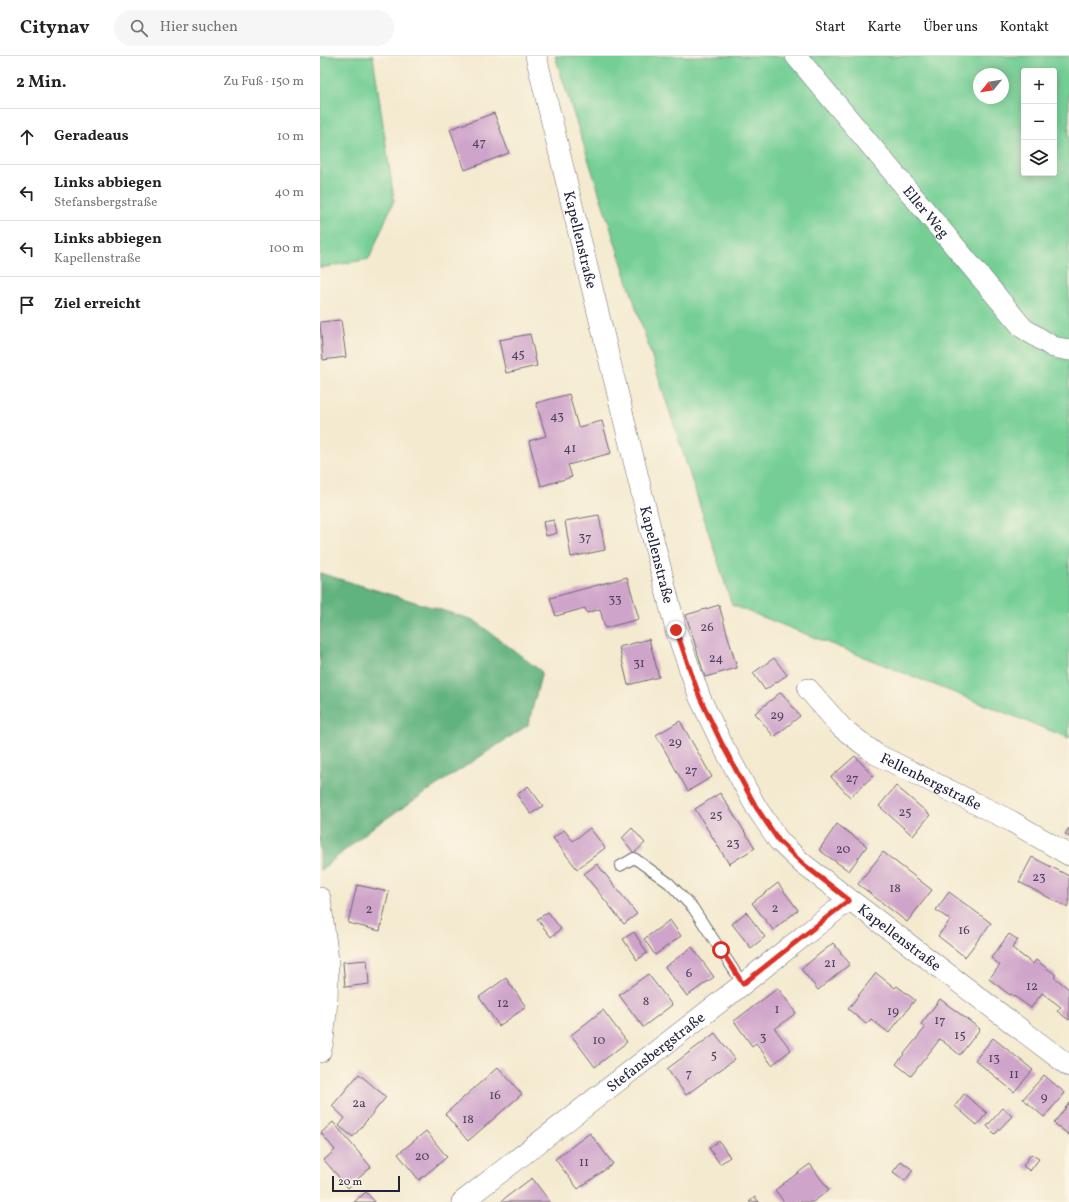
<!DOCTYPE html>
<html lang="de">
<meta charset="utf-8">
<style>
:root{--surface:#fff;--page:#f6f6f6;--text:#222;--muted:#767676;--line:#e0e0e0}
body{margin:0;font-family:Vollkorn,serif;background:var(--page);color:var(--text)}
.controls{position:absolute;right:12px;top:12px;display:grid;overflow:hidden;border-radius:4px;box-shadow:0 2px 10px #0003}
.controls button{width:36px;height:36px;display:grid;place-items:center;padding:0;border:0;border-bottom:1px solid var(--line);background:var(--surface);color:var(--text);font:20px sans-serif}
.compass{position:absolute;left:653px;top:12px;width:36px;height:36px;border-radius:50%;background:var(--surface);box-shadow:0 2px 10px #0003;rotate:240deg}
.scale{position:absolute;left:12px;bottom:10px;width:68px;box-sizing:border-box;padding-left:4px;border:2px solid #22223b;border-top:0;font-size:11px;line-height:14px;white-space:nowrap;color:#22223b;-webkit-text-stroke:3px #fcf5e5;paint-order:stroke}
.stop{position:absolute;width:12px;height:12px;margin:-9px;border:3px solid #d93025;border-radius:50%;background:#fff}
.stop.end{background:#d93025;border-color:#fff;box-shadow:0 1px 4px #0008}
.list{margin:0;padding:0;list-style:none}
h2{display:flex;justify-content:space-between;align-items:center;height:52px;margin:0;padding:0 16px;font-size:17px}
h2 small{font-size:13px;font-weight:400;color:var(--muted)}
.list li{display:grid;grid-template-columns:26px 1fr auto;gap:12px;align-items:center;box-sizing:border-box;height:56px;padding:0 16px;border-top:1px solid var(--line)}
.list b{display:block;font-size:15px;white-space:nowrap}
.list p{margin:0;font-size:13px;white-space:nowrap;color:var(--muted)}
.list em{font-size:13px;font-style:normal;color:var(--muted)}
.icon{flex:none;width:22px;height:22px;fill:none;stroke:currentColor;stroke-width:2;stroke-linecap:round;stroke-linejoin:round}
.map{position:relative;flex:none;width:749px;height:1146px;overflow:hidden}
header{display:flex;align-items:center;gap:24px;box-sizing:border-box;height:56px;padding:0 20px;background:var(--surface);border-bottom:1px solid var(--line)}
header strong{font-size:19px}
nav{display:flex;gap:22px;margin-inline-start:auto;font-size:14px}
.search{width:280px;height:36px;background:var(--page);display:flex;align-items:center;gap:10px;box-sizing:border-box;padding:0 14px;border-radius:22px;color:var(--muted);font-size:15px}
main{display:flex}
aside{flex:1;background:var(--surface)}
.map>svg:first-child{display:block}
.green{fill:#75cf95;stroke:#4c7868;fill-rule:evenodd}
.forest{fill:#60b27e;stroke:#416a5c}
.building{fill:#cfa4cb}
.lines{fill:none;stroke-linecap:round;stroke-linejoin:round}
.lane-casing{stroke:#6c686f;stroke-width:12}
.street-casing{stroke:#6c686f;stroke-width:22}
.lane{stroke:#fff;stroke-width:10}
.street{stroke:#fff;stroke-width:21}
.route{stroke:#d93025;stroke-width:5}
.labels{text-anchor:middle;stroke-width:3;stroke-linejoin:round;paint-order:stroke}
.number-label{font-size:13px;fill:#4d425f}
.street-label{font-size:15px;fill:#22223b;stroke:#fcf5e5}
</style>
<header>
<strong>Citynav</strong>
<div class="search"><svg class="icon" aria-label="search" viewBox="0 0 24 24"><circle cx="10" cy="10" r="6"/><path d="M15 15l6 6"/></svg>Hier suchen</div>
<nav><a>Start</a><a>Karte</a><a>Über uns</a><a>Kontakt</a></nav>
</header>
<main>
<aside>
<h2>2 Min.<small>Zu Fuß · 150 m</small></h2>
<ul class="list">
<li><svg class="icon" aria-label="ahead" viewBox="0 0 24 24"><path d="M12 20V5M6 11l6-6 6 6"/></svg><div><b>Geradeaus</b></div><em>10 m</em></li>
<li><svg class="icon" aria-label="left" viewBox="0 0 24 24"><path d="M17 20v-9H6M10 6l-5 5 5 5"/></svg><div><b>Links abbiegen</b><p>Stefansbergstraße</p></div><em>40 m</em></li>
<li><svg class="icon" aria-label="left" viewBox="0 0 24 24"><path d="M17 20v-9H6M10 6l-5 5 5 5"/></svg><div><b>Links abbiegen</b><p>Kapellenstraße</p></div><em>100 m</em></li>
<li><svg class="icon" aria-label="arrive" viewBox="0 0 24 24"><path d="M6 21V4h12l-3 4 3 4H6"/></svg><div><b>Ziel erreicht</b></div></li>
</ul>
</aside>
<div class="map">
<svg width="749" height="1146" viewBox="0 0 749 1146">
<rect width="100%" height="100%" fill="#fcf5e5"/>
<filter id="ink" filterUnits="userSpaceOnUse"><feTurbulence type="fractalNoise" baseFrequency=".025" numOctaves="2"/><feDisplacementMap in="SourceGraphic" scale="8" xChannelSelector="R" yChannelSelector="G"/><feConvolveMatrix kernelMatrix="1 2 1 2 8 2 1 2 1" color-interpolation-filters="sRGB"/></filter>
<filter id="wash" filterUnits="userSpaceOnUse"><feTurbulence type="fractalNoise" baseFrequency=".012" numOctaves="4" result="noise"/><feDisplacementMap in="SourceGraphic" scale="16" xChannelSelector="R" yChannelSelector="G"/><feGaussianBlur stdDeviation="0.9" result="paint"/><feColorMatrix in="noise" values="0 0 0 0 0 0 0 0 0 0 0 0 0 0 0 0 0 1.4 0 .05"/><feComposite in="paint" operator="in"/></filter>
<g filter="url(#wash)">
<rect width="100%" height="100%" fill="#f4ead0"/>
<g class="green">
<path d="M0 0H53L74 144 49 203 0 212Z"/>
<path d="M235 0H749V682L412 549ZM704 15H734V117H704ZM659 18H683V42H659Z"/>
</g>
<path class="forest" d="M0 517 154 564 222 616 208 669 52 772 0 815Z"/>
<g id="blocks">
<g class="building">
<path d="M174 57 189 97 145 114 130 73Z"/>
<path d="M21 264 26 301 3 304 0 266Z"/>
<path d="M210 278 217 310 186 317 179 284Z"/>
<path d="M249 338 258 371 282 365 291 397 248 409 252 421 221 430 209 385 226 380 216 347Z"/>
<path d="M279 459 285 494 251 501 245 465Z"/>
<path d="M234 464 237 477 226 480 223 466Z"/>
<path d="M307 521 319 563 285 572 280 553 267 557 265 552 236 560 230 542Z"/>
<path d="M399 549 417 612 385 621 366 559Z"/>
<path d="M329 583 339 621 308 629 299 591Z"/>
<path d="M454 602 467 619 445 634 433 617Z"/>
<path d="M461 636 480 660 454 681 435 657Z"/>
<path d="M360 665 392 721 368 735 336 679Z"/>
<path d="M535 700 553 720 530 741 511 721Z"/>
<path d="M208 730 223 750 211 758 197 739Z"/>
<path d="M576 730 610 759 593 780 559 750Z"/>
<path d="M400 737 435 792 409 808 375 753Z"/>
<path d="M517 768 547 790 529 815 499 794Z"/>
<path d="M270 772 285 792 257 813 233 782 244 774 253 785Z"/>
<path d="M312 772 325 787 314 797 302 782Z"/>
<path d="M749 772V781L745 778Z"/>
<path d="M563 796 612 834 587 866 538 828Z"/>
<path d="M712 801 749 820V847L747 851 699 826Z"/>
<path d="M277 808 317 858 304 868 264 818Z"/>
<path d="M458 827 478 854 453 874 432 847Z"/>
<path d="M37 829 69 836 60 875 28 867Z"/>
<path d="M629 836 671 867 645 901 618 880 630 864 616 854Z"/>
<path d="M228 856 241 873 231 881 217 863Z"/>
<path d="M426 856 445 881 431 892 412 868Z"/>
<path d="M350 864 361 880 335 899 324 883Z"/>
<path d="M314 876 327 897 317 904 303 883Z"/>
<path d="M689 878 698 884 692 892 713 908 716 904 736 919 734 921 749 933V964L737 955 741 951 722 937 711 952 691 938 690 939 669 923 680 909 671 902Z"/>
<path d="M513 887 530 908 498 934 481 913Z"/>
<path d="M372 891 394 921 367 940 345 911Z"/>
<path d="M47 904 49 928 25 931 23 906Z"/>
<path d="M556 917 575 932 577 930 595 944 569 977 551 963 546 968 528 953Z"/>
<path d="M328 918 352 949 323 971 299 939Z"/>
<path d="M186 922 206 951 179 970 159 941Z"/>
<path d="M458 932 476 957 455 973 471 994 452 1009 436 987 432 990 414 965Z"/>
<path d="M620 943 660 973 640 999 620 983 591 1020 576 1008 605 972 601 968Z"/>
<path d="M283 954 307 986 275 1011 251 979Z"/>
<path d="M395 977 415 1003 366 1039 347 1013Z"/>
<path d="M673 982 713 1014 694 1036 655 1004Z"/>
<path d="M178 1011 202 1038 148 1085 125 1058Z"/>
<path d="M39 1018 66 1041 33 1081 19 1070 25 1062 12 1050Z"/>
<path d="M724 1019 745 1037 724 1061 703 1043Z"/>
<path d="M644 1038 667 1057 657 1069 635 1050Z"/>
<path d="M749 1047V1079L734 1067Z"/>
<path d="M683 1052 692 1060 675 1078 667 1070Z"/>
<path d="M13 1066 51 1111 28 1132 4 1104 15 1094 1 1077Z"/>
<path d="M106 1075 127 1101 99 1124 78 1098Z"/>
<path d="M270 1077 293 1108 258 1133 235 1103Z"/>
<path d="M399 1085 410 1101 400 1108 389 1092Z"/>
<path d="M711 1098 719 1103 710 1115 703 1110Z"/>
<path d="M581 1105 593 1114 585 1125 573 1116Z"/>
<path d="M490 1108 509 1134 493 1146H464L455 1134Z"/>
<path d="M212 1122 230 1146H181L185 1142Z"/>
<path d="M46 1136 55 1146H34Z"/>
<path d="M435 1141 439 1146H429Z"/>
</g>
</g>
</g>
<g filter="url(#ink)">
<use href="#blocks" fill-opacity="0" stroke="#6c686f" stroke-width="1"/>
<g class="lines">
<g class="lane-casing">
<path id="lane" d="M300 810 314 802 349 827 373 852 423 928"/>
</g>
<g class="street-casing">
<g id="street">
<path id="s1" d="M216 0 329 467 356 574 380 642 402 688 436 751 459 785 483 808 749 1010"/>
<path id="s2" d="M476 0 703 272 733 291 749 294"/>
<path id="s3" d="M488 633 522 672 556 698 691 765 749 799"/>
<path d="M0 842 8 904 7 945 3 985 0 996"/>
<path id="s4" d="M142 1146 423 928 529 844"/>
</g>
</g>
<use href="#lane" class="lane"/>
<use href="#street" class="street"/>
</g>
</g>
<g class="lines" filter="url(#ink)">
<path class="route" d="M356 574 380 642 402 688 436 751 459 785 483 808 529 844 423 928 401 894"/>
</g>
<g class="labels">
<g class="number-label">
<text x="159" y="90">47</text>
<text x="198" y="302">45</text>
<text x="237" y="364">43</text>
<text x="250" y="396">41</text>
<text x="265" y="485">37</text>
<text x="295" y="547">33</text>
<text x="387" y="575">26</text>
<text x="396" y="606">24</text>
<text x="319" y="611">31</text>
<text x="457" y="663">29</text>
<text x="355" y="690">29</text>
<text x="371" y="718">27</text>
<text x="532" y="726">27</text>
<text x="585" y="760">25</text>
<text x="396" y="763">25</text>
<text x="413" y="791">23</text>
<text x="523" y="797">20</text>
<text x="719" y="825">23</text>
<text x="575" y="836">18</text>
<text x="455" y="856">2</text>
<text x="49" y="857">2</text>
<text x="644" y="878">16</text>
<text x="510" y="911">21</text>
<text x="369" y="921">6</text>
<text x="712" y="934">12</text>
<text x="326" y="949">8</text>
<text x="183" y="951">12</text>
<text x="457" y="957">1</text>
<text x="573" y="959">19</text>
<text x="620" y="968">17</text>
<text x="640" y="983">15</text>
<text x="443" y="985">3</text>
<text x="279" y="988">10</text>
<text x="394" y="1003">5</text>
<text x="674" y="1006">13</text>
<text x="369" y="1021">7</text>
<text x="694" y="1022">11</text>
<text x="175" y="1043">16</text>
<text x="724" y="1045">9</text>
<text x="39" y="1051">2a</text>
<text x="148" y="1067">18</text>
<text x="102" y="1104">20</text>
<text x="264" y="1110">11</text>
</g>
<g class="street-label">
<text dy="5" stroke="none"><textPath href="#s2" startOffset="203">Eller Weg</textPath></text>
<text dy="5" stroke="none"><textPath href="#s1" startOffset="189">Kapellenstraße</textPath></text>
<text dy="5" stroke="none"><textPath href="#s1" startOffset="513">Kapellenstraße</textPath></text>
<text dy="5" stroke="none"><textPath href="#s3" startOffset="156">Fellenbergstraße</textPath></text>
<text dy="5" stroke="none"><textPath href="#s1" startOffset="981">Kapellenstraße</textPath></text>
<text dy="5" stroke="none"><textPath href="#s4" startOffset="245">Stefansbergstraße</textPath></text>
</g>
</g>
</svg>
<div class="controls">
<button>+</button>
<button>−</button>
<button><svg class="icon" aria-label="layers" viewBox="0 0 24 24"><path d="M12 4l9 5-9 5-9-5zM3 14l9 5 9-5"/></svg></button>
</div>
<svg class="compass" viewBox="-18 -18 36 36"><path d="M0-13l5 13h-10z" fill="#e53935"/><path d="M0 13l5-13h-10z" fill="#767676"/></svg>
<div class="scale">20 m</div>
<div class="stop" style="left:401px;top:894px"></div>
<div class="stop end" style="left:356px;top:574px"></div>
</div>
</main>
